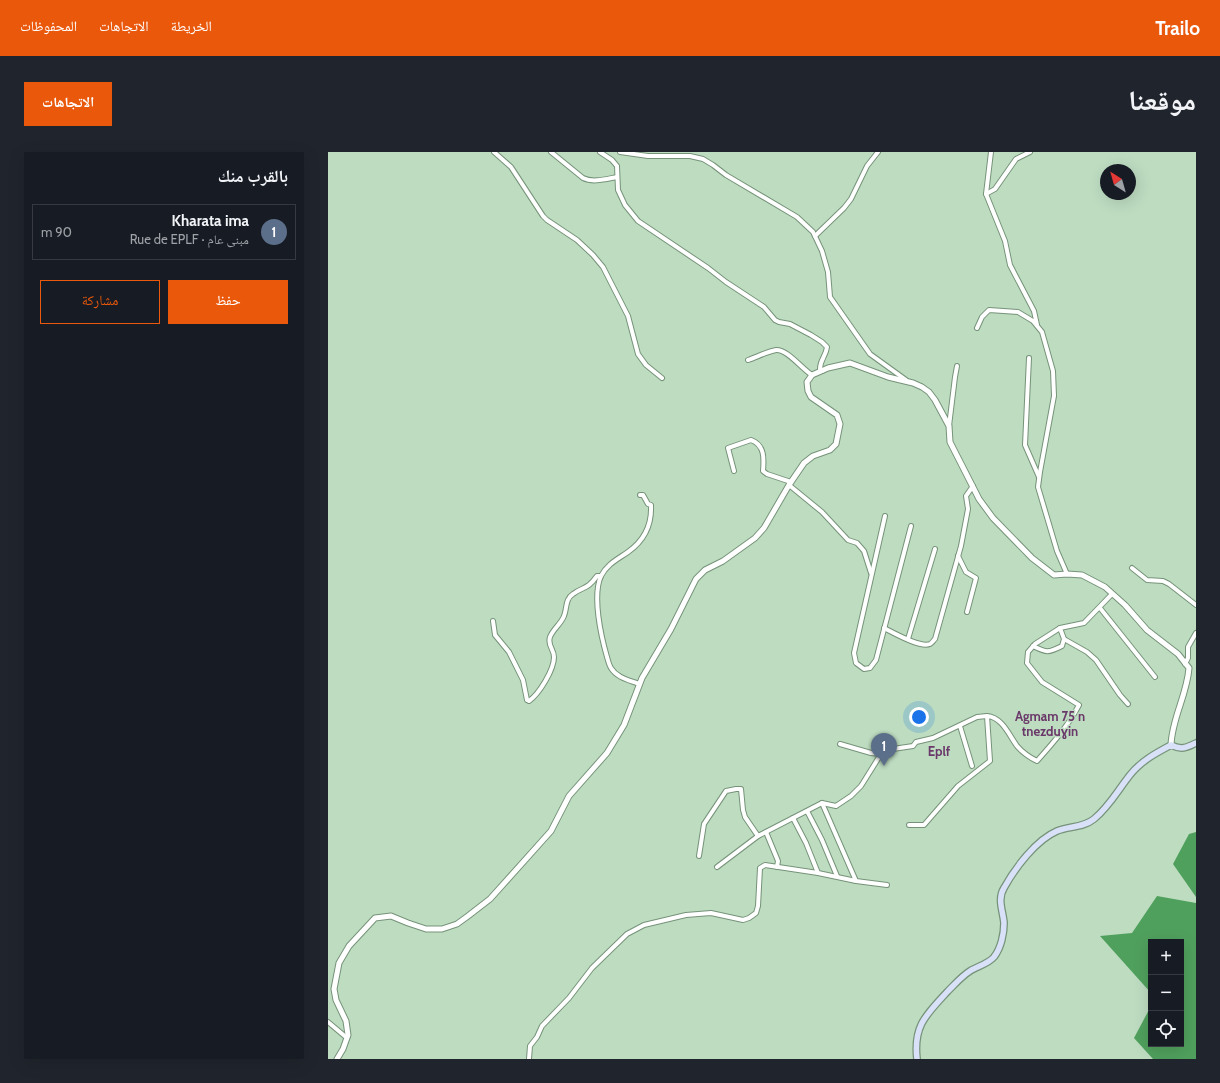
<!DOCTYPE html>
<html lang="ar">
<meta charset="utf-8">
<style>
:root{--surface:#171b24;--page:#20242c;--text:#f1f3f6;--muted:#9ea1a6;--line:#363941;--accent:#ea580c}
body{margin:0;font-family:Cabin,"Noto Naskh Arabic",sans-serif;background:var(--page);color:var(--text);direction:rtl}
.controls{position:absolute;right:12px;bottom:12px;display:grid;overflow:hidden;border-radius:0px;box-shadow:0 4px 16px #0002}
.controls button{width:36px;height:36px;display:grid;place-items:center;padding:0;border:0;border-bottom:1px solid var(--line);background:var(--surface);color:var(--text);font:20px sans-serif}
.compass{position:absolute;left:772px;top:12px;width:36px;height:36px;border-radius:50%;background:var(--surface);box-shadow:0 4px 16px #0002;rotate:323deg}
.you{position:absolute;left:591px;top:565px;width:14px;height:14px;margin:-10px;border:3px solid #fff;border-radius:50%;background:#1a73e8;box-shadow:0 0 0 6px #1a73e833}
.badge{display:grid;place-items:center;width:26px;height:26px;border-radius:50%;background:var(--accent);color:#fff;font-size:13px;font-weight:700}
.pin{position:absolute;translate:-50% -33px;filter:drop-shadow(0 1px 2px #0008)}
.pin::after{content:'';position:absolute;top:21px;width:14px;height:12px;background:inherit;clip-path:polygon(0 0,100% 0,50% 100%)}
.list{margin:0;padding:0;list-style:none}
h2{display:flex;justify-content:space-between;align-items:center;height:52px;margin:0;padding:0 16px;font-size:17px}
h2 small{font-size:13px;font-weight:400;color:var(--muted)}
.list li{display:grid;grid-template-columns:26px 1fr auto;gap:12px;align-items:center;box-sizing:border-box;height:56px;margin:0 8px 8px;padding:0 8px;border:1px solid var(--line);border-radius:0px}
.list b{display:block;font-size:15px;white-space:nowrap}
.list p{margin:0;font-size:13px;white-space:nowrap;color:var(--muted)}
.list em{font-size:13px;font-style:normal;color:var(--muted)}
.actions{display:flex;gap:8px;padding:12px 16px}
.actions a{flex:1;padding:9px 0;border:1px solid var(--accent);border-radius:0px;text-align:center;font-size:14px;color:var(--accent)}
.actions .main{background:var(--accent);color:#fff}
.icon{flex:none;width:22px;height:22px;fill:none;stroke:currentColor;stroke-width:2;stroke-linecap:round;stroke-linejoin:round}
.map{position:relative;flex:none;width:868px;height:907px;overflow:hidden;direction:ltr;border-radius:0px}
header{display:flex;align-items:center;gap:24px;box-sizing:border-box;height:56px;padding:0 20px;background:var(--accent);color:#fff}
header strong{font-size:19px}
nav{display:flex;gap:22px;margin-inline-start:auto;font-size:14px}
.intro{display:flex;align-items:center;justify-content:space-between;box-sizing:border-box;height:96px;padding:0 24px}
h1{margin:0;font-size:28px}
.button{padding:10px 18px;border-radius:0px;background:var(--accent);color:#fff;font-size:14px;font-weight:700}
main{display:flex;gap:24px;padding:0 24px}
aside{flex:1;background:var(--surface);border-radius:0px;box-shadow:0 4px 16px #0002}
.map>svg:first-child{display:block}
.water{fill:#50a05d}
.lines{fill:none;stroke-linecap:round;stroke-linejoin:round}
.minor-casing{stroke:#769379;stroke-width:6}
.tertiary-casing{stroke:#769379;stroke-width:7}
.secondary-casing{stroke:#769379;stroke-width:8}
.minor{stroke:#fff;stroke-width:4}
.tertiary{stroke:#fff;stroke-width:5}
.secondary{stroke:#d9e1f8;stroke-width:5.5}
.labels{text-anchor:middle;stroke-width:3;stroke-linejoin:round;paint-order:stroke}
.neighbourhood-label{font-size:13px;font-weight:bold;fill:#6a3869;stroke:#bddcc0}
</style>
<header>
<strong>Trailo</strong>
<nav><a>الخريطة</a><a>الاتجاهات</a><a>المحفوظات</a></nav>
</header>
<div class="intro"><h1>موقعنا</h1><a class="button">الاتجاهات</a></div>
<main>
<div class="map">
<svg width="868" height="907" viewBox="0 0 868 907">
<rect width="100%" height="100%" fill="#bddcc0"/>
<g class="water">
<path d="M868 680V745L845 712 861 682Z"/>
<path d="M829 744 868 751V907H825L806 886 823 854V892H853V790H823V841L772 784 804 781Z"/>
</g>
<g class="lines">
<g class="minor-casing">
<g id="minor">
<path d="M166 0 183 15 215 64 219 68 249 88 265 103 275 115 300 164 310 202 318 213 334 226"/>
<path d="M223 0 255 26C265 31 278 27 289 25"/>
<path d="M272 0 284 8 289 14 290 38 297 53 310 69 380 116 398 130 436 155 447 168 451 170 462 172 483 183 494 190 499 195C498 205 491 208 492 219H494"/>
<path d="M292 0 320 4H362L375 7 385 13 398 23 469 65 485 80 494 99 500 120 502 145 542 202 578 228"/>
<path d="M663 0 658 42 677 89 682 113 706 159 709 173"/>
<path d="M658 42 667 37 688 7 702 0"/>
<path d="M487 84 516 56 523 47 539 14 550 0"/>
<path d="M649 176 654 165 661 158 690 160 705 169 714 180 725 219 726 244 712 320 710 335 729 399 739 422"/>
<path d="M701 206 697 293 711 325"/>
<path d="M420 208C429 205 438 200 448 198 459 197 474 217 484 223"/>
<path d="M621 274 627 225 629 214"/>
<path d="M406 319 400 296 423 288C437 293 436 307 435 319L439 322 463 330"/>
<path d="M461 333 494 360 520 388 529 391 536 399 543 421"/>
<path d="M557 364 526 501 528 511 536 517 542 516 548 508 583 374"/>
<path d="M630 404 638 420 648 426 639 460"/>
<path d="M804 416 819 428 835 429 841 432 868 453"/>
<path d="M772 456 827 525"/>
<path d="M165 469 167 483 181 500 195 528 199 548 201 549C211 542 226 518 226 505 226 497 219 493 222 485 225 477 233 472 236 464 239 457 237 447 245 442 256 434 259 438 269 424H273"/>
<path d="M556 476C566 481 592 496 602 492 604 491 605 489 607 487L633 394 640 357 638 344 645 334"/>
<path d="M732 476 736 487 759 500 768 508 792 543 800 552"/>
<path d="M580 487 607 397"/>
<path d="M705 494C719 501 720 501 734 494L736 487"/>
<path d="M857 512 860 506V495L868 481"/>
<path d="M311 532C301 528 289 526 283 516 281 513 280 508 279 505 273 484 264 444 273 424 279 412 290 407 300 400 317 388 324 373 323 353L320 352 315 343H312"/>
<path d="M632 574 644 614"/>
<path d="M512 592 543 601 553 602 565 597 585 594 588 590 605 586 649 565 659 564"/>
<path d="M494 651 508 654 523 644 533 634 553 602"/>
<path d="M479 659 494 688 509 724"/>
<path d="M465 666 478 691 490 721"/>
<path d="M581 673H596L630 634 662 609 659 564C674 565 681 583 689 594 695 601 701 605 709 609 725 591 740 574 751 553L714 530 699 511 700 500 707 492 732 476 756 471 784 442"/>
<path d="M438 680 450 709 449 715"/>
<path d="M371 704 376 672 398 639 408 637H413L415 658 417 665 430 684"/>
<path d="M389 715 430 684 494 651 528 729"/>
<path d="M0 870 19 886"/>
<path d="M201 907 202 894 209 885 214 874 241 846 264 816 299 782 316 773 358 763 383 761 415 768 421 766 428 761 430 754 432 716 437 713 490 721 528 729 559 733"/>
</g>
</g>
<g class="tertiary-casing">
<path id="tertiary" d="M9 907 15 897 20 883 18 869 8 848 6 837 11 811 21 794 47 766 63 764 80 771 98 777H114L129 772 140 764 162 747 223 679 241 644 279 601 296 573 314 526 343 477 368 427 377 418 395 409 427 386 436 376 461 333 476 311 485 304 502 298 508 292 512 272 509 263 483 245 480 239 479 230 484 223 500 216 522 211 560 225 585 231 594 235 601 240 607 248 621 274 622 290 651 347 665 366 704 406 726 423 739 422 754 423 777 435 797 453 819 478 850 502 861 516C859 543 844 566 843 593"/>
</g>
<g class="secondary-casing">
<path id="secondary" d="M589 907C585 873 599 862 620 839 627 832 634 824 642 819 650 814 660 812 666 805 673 796 676 782 676 771 675 759 669 747 676 736 687 716 708 688 729 679 741 674 755 676 766 667 781 655 790 638 802 623 813 609 828 601 843 593 853 598 858 596 868 591"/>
</g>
<use href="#minor" class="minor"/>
<use href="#tertiary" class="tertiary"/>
<use href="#secondary" class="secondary"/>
</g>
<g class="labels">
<g class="neighbourhood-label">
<text x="722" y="569">Agmam 75 n<tspan x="722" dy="15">tnezduɣin</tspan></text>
<text x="611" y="604">Eplf</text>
</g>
</g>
</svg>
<div class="controls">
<button>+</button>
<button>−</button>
<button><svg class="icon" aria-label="locate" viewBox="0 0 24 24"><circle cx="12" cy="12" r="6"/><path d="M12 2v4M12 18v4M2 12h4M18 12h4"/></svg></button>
</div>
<svg class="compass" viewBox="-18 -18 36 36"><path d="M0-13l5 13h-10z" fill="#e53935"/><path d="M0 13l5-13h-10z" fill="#9ea1a6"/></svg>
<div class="you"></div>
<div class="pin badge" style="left:556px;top:614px;background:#5c6f8a">1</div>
</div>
<aside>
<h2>بالقرب منك<small></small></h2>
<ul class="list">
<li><span class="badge" style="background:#5c6f8a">1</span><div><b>Kharata ima</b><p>مبنى عام · Rue de EPLF</p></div><em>90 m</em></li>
</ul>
<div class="actions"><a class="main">حفظ</a><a>مشاركة</a></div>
</aside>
</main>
